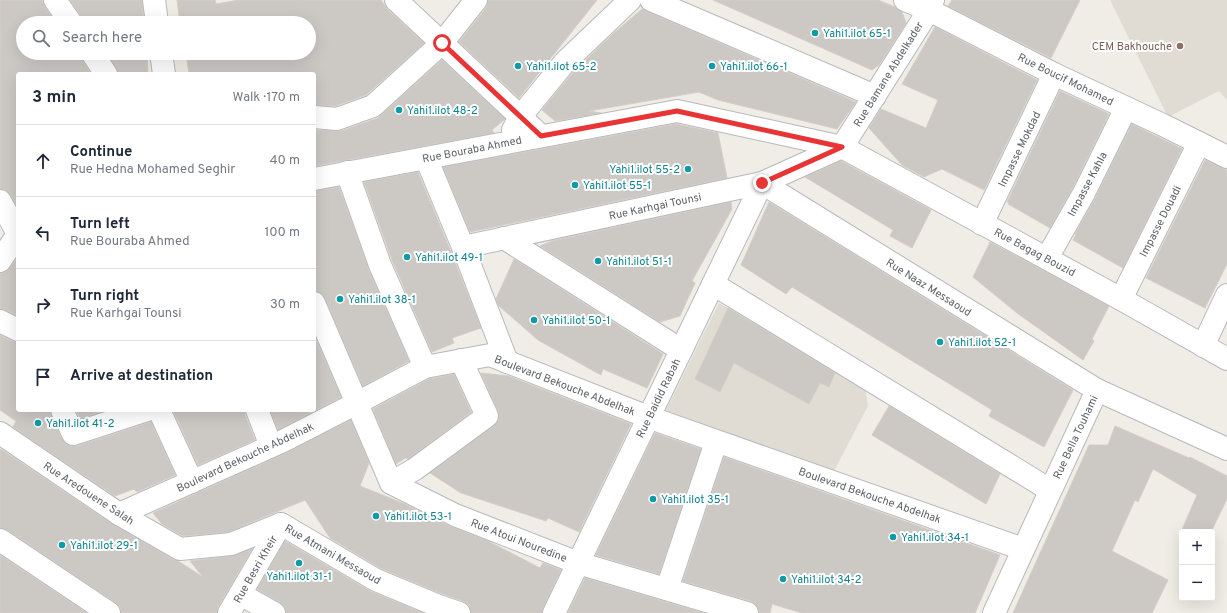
<!DOCTYPE html>
<meta charset="utf-8">
<style>
:root{--surface:#fff;--page:#f2f2f3;--text:#1f2937;--muted:#747a83;--line:#e0e1e3}
body{margin:0;font-family:Overpass,sans-serif;background:var(--page);color:var(--text)}
.controls{position:absolute;right:12px;bottom:12px;display:grid;overflow:hidden;border-radius:4px;box-shadow:0 4px 16px #0002}
.controls button{width:36px;height:36px;display:grid;place-items:center;padding:0;border:0;border-bottom:1px solid var(--line);background:var(--surface);color:var(--text);font:20px sans-serif}
.stop{position:absolute;width:12px;height:12px;margin:-9px;border:3px solid #e83434;border-radius:50%;background:#fff}
.stop.end{background:#e83434;border-color:#fff;box-shadow:0 1px 4px #0008}
.list{margin:0;padding:0;list-style:none}
h2{display:flex;justify-content:space-between;align-items:center;height:52px;margin:0;padding:0 16px;font-size:17px}
h2 small{font-size:13px;font-weight:400;color:var(--muted)}
.list li{display:grid;grid-template-columns:26px 1fr auto;gap:12px;align-items:center;box-sizing:border-box;height:72px;padding:0 16px;border-top:1px solid var(--line)}
.list b{display:block;font-size:15px;white-space:nowrap}
.list p{margin:0;font-size:13px;white-space:nowrap;color:var(--muted)}
.list em{font-size:13px;font-style:normal;color:var(--muted)}
.icon{flex:none;width:22px;height:22px;fill:none;stroke:currentColor;stroke-width:2;stroke-linecap:round;stroke-linejoin:round}
.map{position:relative;flex:none;width:1227px;height:613px;overflow:hidden}
.search{position:absolute;background:var(--surface);box-shadow:0 4px 16px #0002;left:16px;top:16px;width:300px;height:44px;display:flex;align-items:center;gap:10px;box-sizing:border-box;padding:0 14px;border-radius:22px;color:var(--muted);font-size:15px}
.panel{position:absolute;background:var(--surface);box-shadow:0 4px 16px #0002;left:16px;top:72px;width:300px;height:340px;border-radius:4px}
.map>svg:first-child{display:block}
.education{fill:#e0dcd4}
.building{fill:#ccc8c4;stroke:#d5cec5}
.lines{fill:none;stroke-linecap:round;stroke-linejoin:round}
.minor-casing{stroke:#b7b9bd;stroke-width:24}
.minor{stroke:#fff;stroke-width:22}
.route{stroke:#e83434;stroke-width:5}
.culture-dot{fill:#0f9aa8;stroke:#fff;stroke-width:1.5}
.education-dot{fill:#8d6e63;stroke:#fff;stroke-width:1.5}
.labels{text-anchor:middle;stroke-width:4;stroke-linejoin:round;paint-order:stroke}
.culture-label{font-size:11px;fill:#0d838f;stroke:#fff;text-anchor:start}
.education-label{font-size:11px;fill:#785e54;stroke:#fff;text-anchor:end}
.street-label{font-size:11px;fill:#5e6267;stroke:#fff}
</style>
<div class="map">
<svg width="1227" height="613" viewBox="0 0 1227 613">
<rect width="100%" height="100%" fill="#f0ede6"/>
<g class="education">
<path d="M1110 0H1227V100L1219 91 1168 117Z"/>
<path d="M719 303 865 387 868 406 834 471 665 412Z"/>
</g>
<g class="building">
<path d="M0 0H43L45 7 56 23H23V53H80L82 60 91 74H18V208L11 195 6 190 0 189Z"/>
<path d="M70 0H142L144 23H83L81 16Z"/>
<path d="M177 0H215L216 4 239 0H381L387 9 424 43 366 95 335 106 314 105V74H189L186 53H309V23H180Z"/>
<path d="M488 0H597L519 98 459 42 486 8Z"/>
<path d="M713 0H878L895 7 902 12 906 23 879 65 872 70Z"/>
<path d="M952 0H1080L1051 58 948 6Z"/>
<path d="M642 9 646 11 856 102 837 129 718 100 699 92 589 111 601 113 555 121 542 110 574 71 614 33Z"/>
<path d="M935 27 1037 80 984 190 942 169 924 177 902 165 869 128 881 109 926 128 938 100 902 84Z"/>
<path d="M107 53H147L148 74H118L116 67Z"/>
<path d="M442 60 505 119 492 130 494 133 314 166V130L341 131 378 118Z"/>
<path d="M1060 91 1109 114 1073 187 1050 228 1008 204 1009 203 1007 202Z"/>
<path d="M676 124 718 133 727 178 470 232 443 167Z"/>
<path d="M1132 124 1182 149 1123 268 1073 240 1076 234H1075L1095 199Z"/>
<path d="M1205 160 1227 170V264L1205 308 1146 278Z"/>
<path d="M841 161 931 210 912 248 890 236 893 230 805 177Z"/>
<path d="M418 172 451 252 481 328 452 338 454 343 432 352 392 260 364 182Z"/>
<path d="M339 187 369 270 409 361 363 386 325 298 321 293 314 291V191Z"/>
<path d="M731 202 732 209 692 281 695 283 680 316 660 322 540 246 552 241Z"/>
<path d="M769 202 1073 390 1044 447 989 416 992 410 792 287 786 294 741 265Z"/>
<path d="M990 242 1109 306 1092 339 1094 341 1083 360 1017 313 973 277Z"/>
<path d="M18 257V316L6 310 0 309V273L6 272 10 268Z"/>
<path d="M514 259 663 354 647 388 603 369 601 375 538 340 499 306 496 299Z"/>
<path d="M728 308 835 373 829 387 820 383 809 404 734 363 720 392 695 379Z"/>
<path d="M0 335 12 341 18 342V410H50L51 415 62 439 66 444 71 446H77L151 422 175 475 137 492 134 489 115 496 13 427 16 421 0 410Z"/>
<path d="M314 335 341 397 278 430 270 410H314Z"/>
<path d="M481 373 508 376 631 424 579 532 548 518 546 521 461 493 430 473 494 426 498 421 499 416 498 411Z"/>
<path d="M454 374 471 412 408 459 405 458 396 464 373 409 429 379Z"/>
<path d="M889 406 1000 474 986 504 872 435Z"/>
<path d="M76 410H106L80 419Z"/>
<path d="M173 410H245V415L255 440 198 465Z"/>
<path d="M351 420 369 463 360 486 405 504 449 526 486 540 540 568 543 563 561 570 543 608 542 613H471L469 605 463 601 440 593 382 569 330 538 305 500 228 532 183 536 162 524 153 513 288 452Z"/>
<path d="M1115 426 1189 458 1190 457 1227 476V499L1211 532H1181L1197 495 1153 469 1138 502 1135 500 1112 551 1168 580 1152 613H1013L1089 445H1108Z"/>
<path d="M655 433 701 449 659 574 596 555Z"/>
<path d="M1 449 112 524 174 560 178 561 203 577 190 561 232 556 252 549 218 607 217 613H121L120 607 116 603 7 530 0 528V451Z"/>
<path d="M724 457 1000 555 975 613H802L772 604 770 613H759V610L756 605 751 601 683 581Z"/>
<path d="M285 541 370 591 423 613H286L285 607 280 602 257 589Z"/>
<path d="M0 555 87 613H0Z"/>
<path d="M585 578 703 613H568Z"/>
</g>
<g class="lines">
<g class="minor-casing">
<g id="minor">
<path d="M55 0 71 23"/>
<path d="M154 0 157 23"/>
<path d="M396 0 541 136"/>
<path d="M651 0 875 96"/>
<path d="M905 0 929 10 1054 74 1163 125 1227 157"/>
<path d="M92 53 106 74"/>
<path d="M161 53 164 74"/>
<path d="M314 117 337 119 373 106 442 43 476 0"/>
<path d="M513 130 520 117 565 62 630 0"/>
<path d="M842 147 929 10 933 0"/>
<path d="M426 158 463 247 507 362"/>
<path d="M347 172 380 265 425 367"/>
<path d="M314 179 677 111 842 147 1121 299 1227 359"/>
<path d="M0 201 18 234"/>
<path d="M982 224 1054 74"/>
<path d="M504 238 681 350"/>
<path d="M463 247 762 183 842 147"/>
<path d="M1047 258 1084 193 1126 108"/>
<path d="M0 261 18 234"/>
<path d="M713 284 1050 490"/>
<path d="M1121 299 1199 143"/>
<path d="M314 303 391 483 455 515 578 563 747 613"/>
<path d="M0 321 18 330"/>
<path d="M1203 346 1227 295"/>
<path d="M62 410 73 434 147 410"/>
<path d="M159 410 192 482"/>
<path d="M257 410 271 446"/>
<path d="M0 433 119 514 180 549 231 544 281 524 376 580 436 605 459 613"/>
<path d="M391 483 415 469 487 416 461 360"/>
<path d="M119 514 283 441 357 403 425 367 490 355 648 417 1023 549"/>
<path d="M0 540 109 613"/>
<path d="M667 589 716 442"/>
<path d="M240 594 274 613"/>
<path d="M229 613 281 524"/>
<path d="M554 613 762 183 1097 390"/>
<path d="M994 613 1097 390 1227 449"/>
</g>
</g>
<use href="#minor" class="minor"/>
</g>
<g class="lines">
<path class="route" d="M442 43 541 136 677 111 842 147 762 183"/>
</g>
<g class="culture-dot">
<circle cx="815" cy="33" r="4"/>
<circle cx="518" cy="66" r="4"/>
<circle cx="712" cy="66" r="4"/>
<circle cx="399" cy="110" r="4"/>
<circle cx="688" cy="169" r="4"/>
<circle cx="575" cy="185" r="4"/>
<circle cx="407" cy="257" r="4"/>
<circle cx="598" cy="261" r="4"/>
<circle cx="340" cy="299" r="4"/>
<circle cx="534" cy="320" r="4"/>
<circle cx="940" cy="342" r="4"/>
<circle cx="38" cy="423" r="4"/>
<circle cx="653" cy="499" r="4"/>
<circle cx="376" cy="516" r="4"/>
<circle cx="893" cy="537" r="4"/>
<circle cx="62" cy="545" r="4"/>
<circle cx="299" cy="563" r="4"/>
<circle cx="783" cy="579" r="4"/>
</g>
<circle class="education-dot" cx="1180" cy="46" r="4"/>
<g class="labels">
<g class="culture-label">
<text x="823" y="37">Yahi1.ilot 65-1</text>
<text x="526" y="70">Yahi1.ilot 65-2</text>
<text x="720" y="70">Yahi1.ilot 66-1</text>
<text x="407" y="114">Yahi1.ilot 48-2</text>
<text x="680" y="173" text-anchor="end">Yahi1.ilot 55-2</text>
<text x="583" y="189">Yahi1.ilot 55-1</text>
<text x="415" y="261">Yahi1.ilot 49-1</text>
<text x="606" y="265">Yahi1.ilot 51-1</text>
<text x="348" y="303">Yahi1.ilot 38-1</text>
<text x="542" y="324">Yahi1.ilot 50-1</text>
<text x="948" y="346">Yahi1.ilot 52-1</text>
<text x="46" y="427">Yahi1.ilot 41-2</text>
<text x="661" y="503">Yahi1.ilot 35-1</text>
<text x="384" y="520">Yahi1.ilot 53-1</text>
<text x="901" y="541">Yahi1.ilot 34-1</text>
<text x="70" y="549">Yahi1.ilot 29-1</text>
<text x="299" y="580" text-anchor="middle">Yahi1.ilot 31-1</text>
<text x="791" y="583">Yahi1.ilot 34-2</text>
</g>
<g class="education-label">
<text x="1172" y="50">CEM Bakhouche</text>
</g>
<g class="street-label">
<text transform="translate(888 74) rotate(-58)" y="4">Rue Bamane Abdelkader</text>
<text transform="translate(1066 79) rotate(26)" y="4">Rue Boucif Mohamed</text>
<text transform="translate(472 149) rotate(-11)" y="4">Rue Bouraba Ahmed</text>
<text transform="translate(1019 149) rotate(-64)" y="4">Impasse Mokdad</text>
<text transform="translate(1087 184) rotate(-62)" y="4">Impasse Kahla</text>
<text transform="translate(655 206) rotate(-12)" y="4">Rue Karhgai Tounsi</text>
<text transform="translate(1160 221) rotate(-63)" y="4">Impasse Douadi</text>
<text transform="translate(1035 252) rotate(28)" y="4">Rue Bagag Bouzid</text>
<text transform="translate(929 287) rotate(32)" y="4">Rue Naaz Messaoud</text>
<text transform="translate(565 385) rotate(21)" y="4">Boulevard Bekouche Abdelhak</text>
<text transform="translate(658 398) rotate(-64)" y="4">Rue Baidid Rabah</text>
<text transform="translate(1075 437) rotate(-65)" y="4">Rue Bella Touhami</text>
<text transform="translate(245 457) rotate(-25)" y="4">Boulevard Bekouche Abdelhak</text>
<text transform="translate(89 493) rotate(33)" y="4">Rue Aredouene Salah</text>
<text transform="translate(870 495) rotate(19)" y="4">Boulevard Bekouche Abdelhak</text>
<text transform="translate(519 540) rotate(21)" y="4">Rue Atoui Nouredine</text>
<text transform="translate(333 554) rotate(30)" y="4">Rue Atmani Messaoud</text>
<text transform="translate(255 569) rotate(-60)" y="4">Rue Besri Kheir</text>
</g>
</g>
</svg>
<div class="controls">
<button>+</button>
<button>−</button>
</div>
<div class="stop" style="left:442px;top:43px"></div>
<div class="stop end" style="left:762px;top:183px"></div>
<div class="search"><svg class="icon" aria-label="search" viewBox="0 0 24 24"><circle cx="10" cy="10" r="6"/><path d="M15 15l6 6"/></svg>Search here</div>
<section class="panel">
<h2>3 min<small>Walk · 170 m</small></h2>
<ul class="list">
<li><svg class="icon" aria-label="ahead" viewBox="0 0 24 24"><path d="M12 20V5M6 11l6-6 6 6"/></svg><div><b>Continue</b><p>Rue Hedna Mohamed Seghir</p></div><em>40 m</em></li>
<li><svg class="icon" aria-label="left" viewBox="0 0 24 24"><path d="M17 20v-9H6M10 6l-5 5 5 5"/></svg><div><b>Turn left</b><p>Rue Bouraba Ahmed</p></div><em>100 m</em></li>
<li><svg class="icon" aria-label="right" viewBox="0 0 24 24"><path d="M7 20v-9h11M14 6l5 5-5 5"/></svg><div><b>Turn right</b><p>Rue Karhgai Tounsi</p></div><em>30 m</em></li>
<li><svg class="icon" aria-label="arrive" viewBox="0 0 24 24"><path d="M6 21V4h12l-3 4 3 4H6"/></svg><div><b>Arrive at destination</b></div></li>
</ul>
</section>
</div>
